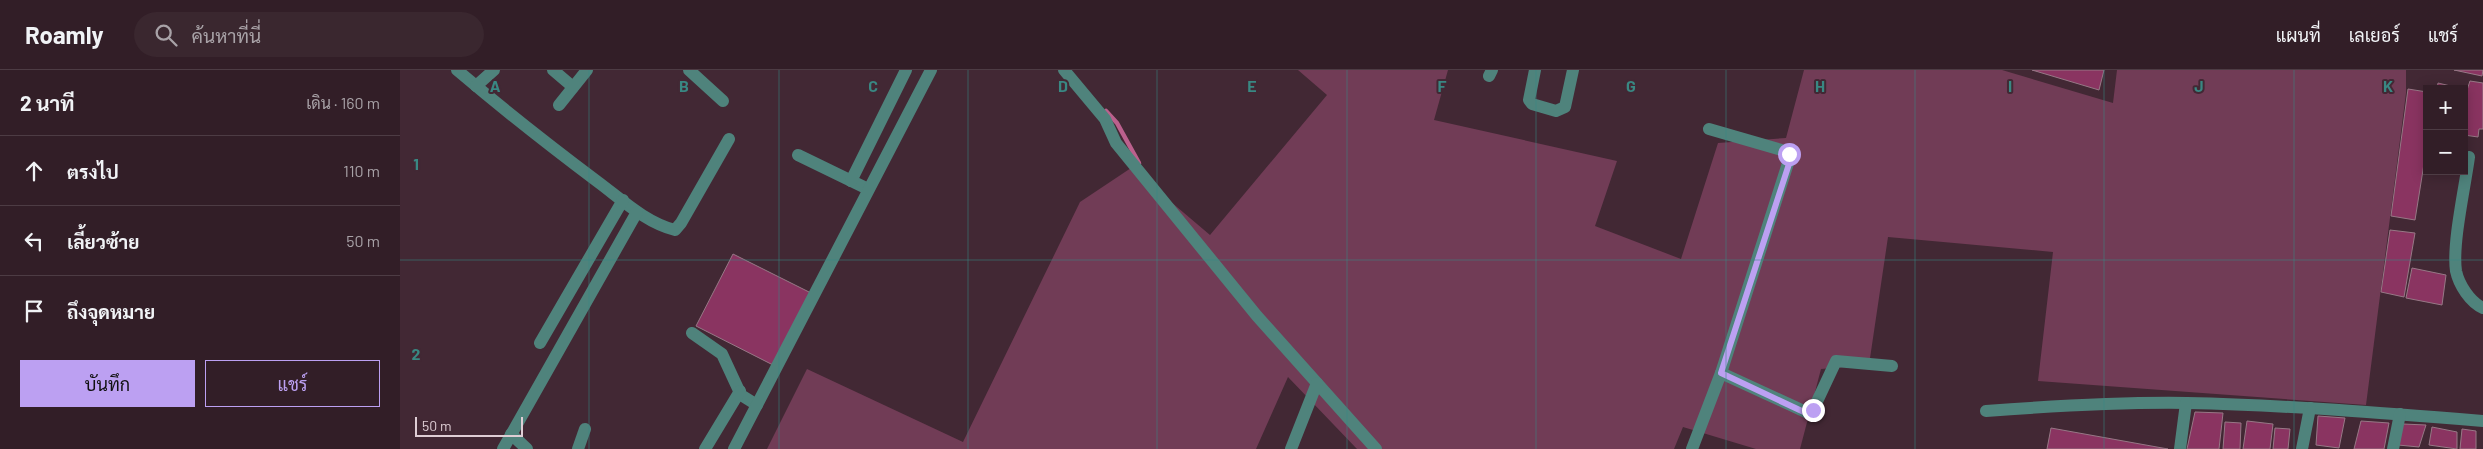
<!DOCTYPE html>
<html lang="th">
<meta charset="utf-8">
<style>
:root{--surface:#321e27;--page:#3a272f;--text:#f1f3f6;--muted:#a8a2a7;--line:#4d3c44;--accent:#bca0f2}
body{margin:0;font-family:Barlow,Sarabun,sans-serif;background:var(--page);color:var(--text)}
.controls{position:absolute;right:15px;top:15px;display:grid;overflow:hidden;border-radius:0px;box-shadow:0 2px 12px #0003}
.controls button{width:45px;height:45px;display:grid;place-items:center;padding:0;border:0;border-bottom:1px solid var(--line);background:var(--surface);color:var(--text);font:25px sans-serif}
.scale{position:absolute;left:15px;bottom:12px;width:108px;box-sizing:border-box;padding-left:5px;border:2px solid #dfced5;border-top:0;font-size:14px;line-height:18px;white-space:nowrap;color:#dfced5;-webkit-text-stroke:4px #422834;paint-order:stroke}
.stop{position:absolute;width:15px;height:15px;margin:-11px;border:4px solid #bca0f2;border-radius:50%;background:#fff}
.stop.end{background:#bca0f2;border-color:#fff;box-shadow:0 1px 5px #0008}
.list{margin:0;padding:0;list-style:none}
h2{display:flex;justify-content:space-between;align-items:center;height:65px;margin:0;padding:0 20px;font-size:21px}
h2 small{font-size:16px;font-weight:400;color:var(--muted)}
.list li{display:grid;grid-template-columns:32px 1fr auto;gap:15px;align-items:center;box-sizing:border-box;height:70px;padding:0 20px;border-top:1px solid var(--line)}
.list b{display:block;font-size:19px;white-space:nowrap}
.list em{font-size:16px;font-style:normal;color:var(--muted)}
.actions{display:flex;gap:10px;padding:15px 20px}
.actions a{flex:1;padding:11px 0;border:1px solid var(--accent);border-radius:0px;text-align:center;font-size:18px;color:var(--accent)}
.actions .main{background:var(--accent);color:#111}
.icon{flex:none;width:28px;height:28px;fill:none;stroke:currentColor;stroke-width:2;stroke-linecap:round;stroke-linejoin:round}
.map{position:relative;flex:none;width:2083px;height:379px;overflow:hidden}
header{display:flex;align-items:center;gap:30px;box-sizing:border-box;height:70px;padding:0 25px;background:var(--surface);border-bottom:1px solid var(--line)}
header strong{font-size:24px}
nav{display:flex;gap:28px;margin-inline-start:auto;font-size:18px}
.search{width:350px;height:45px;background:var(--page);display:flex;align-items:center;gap:12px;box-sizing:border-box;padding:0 18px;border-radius:28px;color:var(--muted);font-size:19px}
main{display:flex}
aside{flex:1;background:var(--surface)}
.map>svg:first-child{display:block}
.green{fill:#713c56}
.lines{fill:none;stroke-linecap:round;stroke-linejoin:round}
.stream{stroke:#bb608d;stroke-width:4.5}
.building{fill:#8a3461;stroke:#977886}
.minor{stroke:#4f837c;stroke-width:12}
.route{stroke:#bca0f2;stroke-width:6}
.grid{fill:none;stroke:#398883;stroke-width:1;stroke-opacity:0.55}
.grid-label{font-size:16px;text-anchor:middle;font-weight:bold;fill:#398883;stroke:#422834;stroke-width:4;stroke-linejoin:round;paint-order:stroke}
</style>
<header>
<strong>Roamly</strong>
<div class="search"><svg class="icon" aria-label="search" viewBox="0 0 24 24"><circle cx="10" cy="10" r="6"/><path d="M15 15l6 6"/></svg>ค้นหาที่นี่</div>
<nav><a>แผนที่</a><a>เลเยอร์</a><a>แชร์</a></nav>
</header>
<main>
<aside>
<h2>2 นาที<small>เดิน · 160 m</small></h2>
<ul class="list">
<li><svg class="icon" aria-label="ahead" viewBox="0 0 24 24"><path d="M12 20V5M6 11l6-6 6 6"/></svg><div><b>ตรงไป</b></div><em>110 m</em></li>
<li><svg class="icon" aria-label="left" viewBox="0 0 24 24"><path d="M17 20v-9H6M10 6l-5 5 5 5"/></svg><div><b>เลี้ยวซ้าย</b></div><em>50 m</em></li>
<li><svg class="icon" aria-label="arrive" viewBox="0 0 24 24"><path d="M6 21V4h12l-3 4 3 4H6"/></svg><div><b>ถึงจุดหมาย</b></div></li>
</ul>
<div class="actions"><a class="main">บันทึก</a><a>แชร์</a></div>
</aside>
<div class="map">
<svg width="2083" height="379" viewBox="0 0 2083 379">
<rect width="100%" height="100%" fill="#422834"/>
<path class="green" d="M898 0H1048L1034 50 1217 91 1195 156 1281 189 1318 73 1386 68 1404 0H1602L1713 33 1717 0H2006V23L1966 335 1638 311 1653 182 1488 167 1469 295 1421 299 1400 379H1356L1283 357 1274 379H957L888 307 856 379H367L407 299 563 372 680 132 731 98 810 165 927 25Z"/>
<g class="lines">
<path class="stream" d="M706 41 717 53 739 93"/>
</g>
<g class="building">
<path d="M1632 0H1704L1699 20Z"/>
<path d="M2054 0H2083L2082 6Z"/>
<path d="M2070 11 2083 13V59H2079L2078 67 2064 65V19L2067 20Z"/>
<path d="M2038 13 2063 19H2037Z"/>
<path d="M2008 19 2027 22V75L2015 150 1991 146Z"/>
<path d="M1990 160 2015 163 2004 227 1981 222Z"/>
<path d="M333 184 413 224 375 296 296 256Z"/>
<path d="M2012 198 2046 205 2042 235 2006 228Z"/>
<path d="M1795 342 1823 343 1819 379H1787Z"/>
<path d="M1918 346 1945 348 1939 378 1916 375Z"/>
<path d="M1847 351 1873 354 1870 379H1843Z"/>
<path d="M1961 351 1989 353 1984 379H1954Z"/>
<path d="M1825 352 1841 353 1840 379H1823Z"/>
<path d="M2003 354 2026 355 2019 377 1998 375Z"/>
<path d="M2032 357 2057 362V379L2029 375Z"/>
<path d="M1651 358 1768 379H1647Z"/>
<path d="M1875 358 1890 359 1888 379H1873Z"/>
<path d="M2062 359 2076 361V379H2060Z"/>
</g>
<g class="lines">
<g class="minor">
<path d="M57 0C103 39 150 76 198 112 221 129 246 153 275 160L281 153 329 69"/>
<path d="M153 0 173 17"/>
<path d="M289 0 323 31"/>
<path d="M664 0 705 49 716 73 857 246 976 379"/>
<path d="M1135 0 1129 30 1132 34 1156 41 1165 37 1173 0"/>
<path d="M1089 6 1092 0"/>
<path d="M76 16 94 0"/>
<path d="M159 35 187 0"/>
<path d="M1309 59 1385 81 1390 87 1321 303"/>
<path d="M398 85 468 119"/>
<path d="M2069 87C2065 117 2052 174 2056 201 2059 215 2070 232 2083 238"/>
<path d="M451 111 506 0"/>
<path d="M292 263 322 284 341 325 357 335"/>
<path d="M140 273 223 130"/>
<path d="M1586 341C1653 336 1720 332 1787 333 1886 335 1985 343 2083 351"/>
<path d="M111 364 127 379"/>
<path d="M103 379 237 142"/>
<path d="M178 379 185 359"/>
<path d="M305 379 340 321"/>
<path d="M334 379 531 0"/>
<path d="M891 379 917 313"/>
<path d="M1292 379 1321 303 1408 343 1413 340 1436 291 1492 296"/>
<path d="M1780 379 1786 333"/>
<path d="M1902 379 1910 338"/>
<path d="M1993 379 2000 344"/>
</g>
</g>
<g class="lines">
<path class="route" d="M1389 84 1390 91 1321 303 1406 343 1413 340"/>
</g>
<path class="grid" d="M189 0V379M379 0V379M568 0V379M757 0V379M947 0V379M1136 0V379M1326 0V379M1515 0V379M1704 0V379M1894 0V379M0 190H2083"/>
<g class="grid-label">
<text x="95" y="22">A</text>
<text x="284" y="22">B</text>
<text x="473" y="22">C</text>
<text x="663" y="22">D</text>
<text x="852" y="22">E</text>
<text x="1042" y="22">F</text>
<text x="1231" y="22">G</text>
<text x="1420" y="22">H</text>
<text x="1610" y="22">I</text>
<text x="1799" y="22">J</text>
<text x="1988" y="22">K</text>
<text x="16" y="100">1</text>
<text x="16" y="290">2</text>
</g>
</svg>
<div class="controls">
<button>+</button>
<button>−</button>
</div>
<div class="scale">50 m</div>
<div class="stop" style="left:1389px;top:84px"></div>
<div class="stop end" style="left:1413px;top:340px"></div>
</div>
</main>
